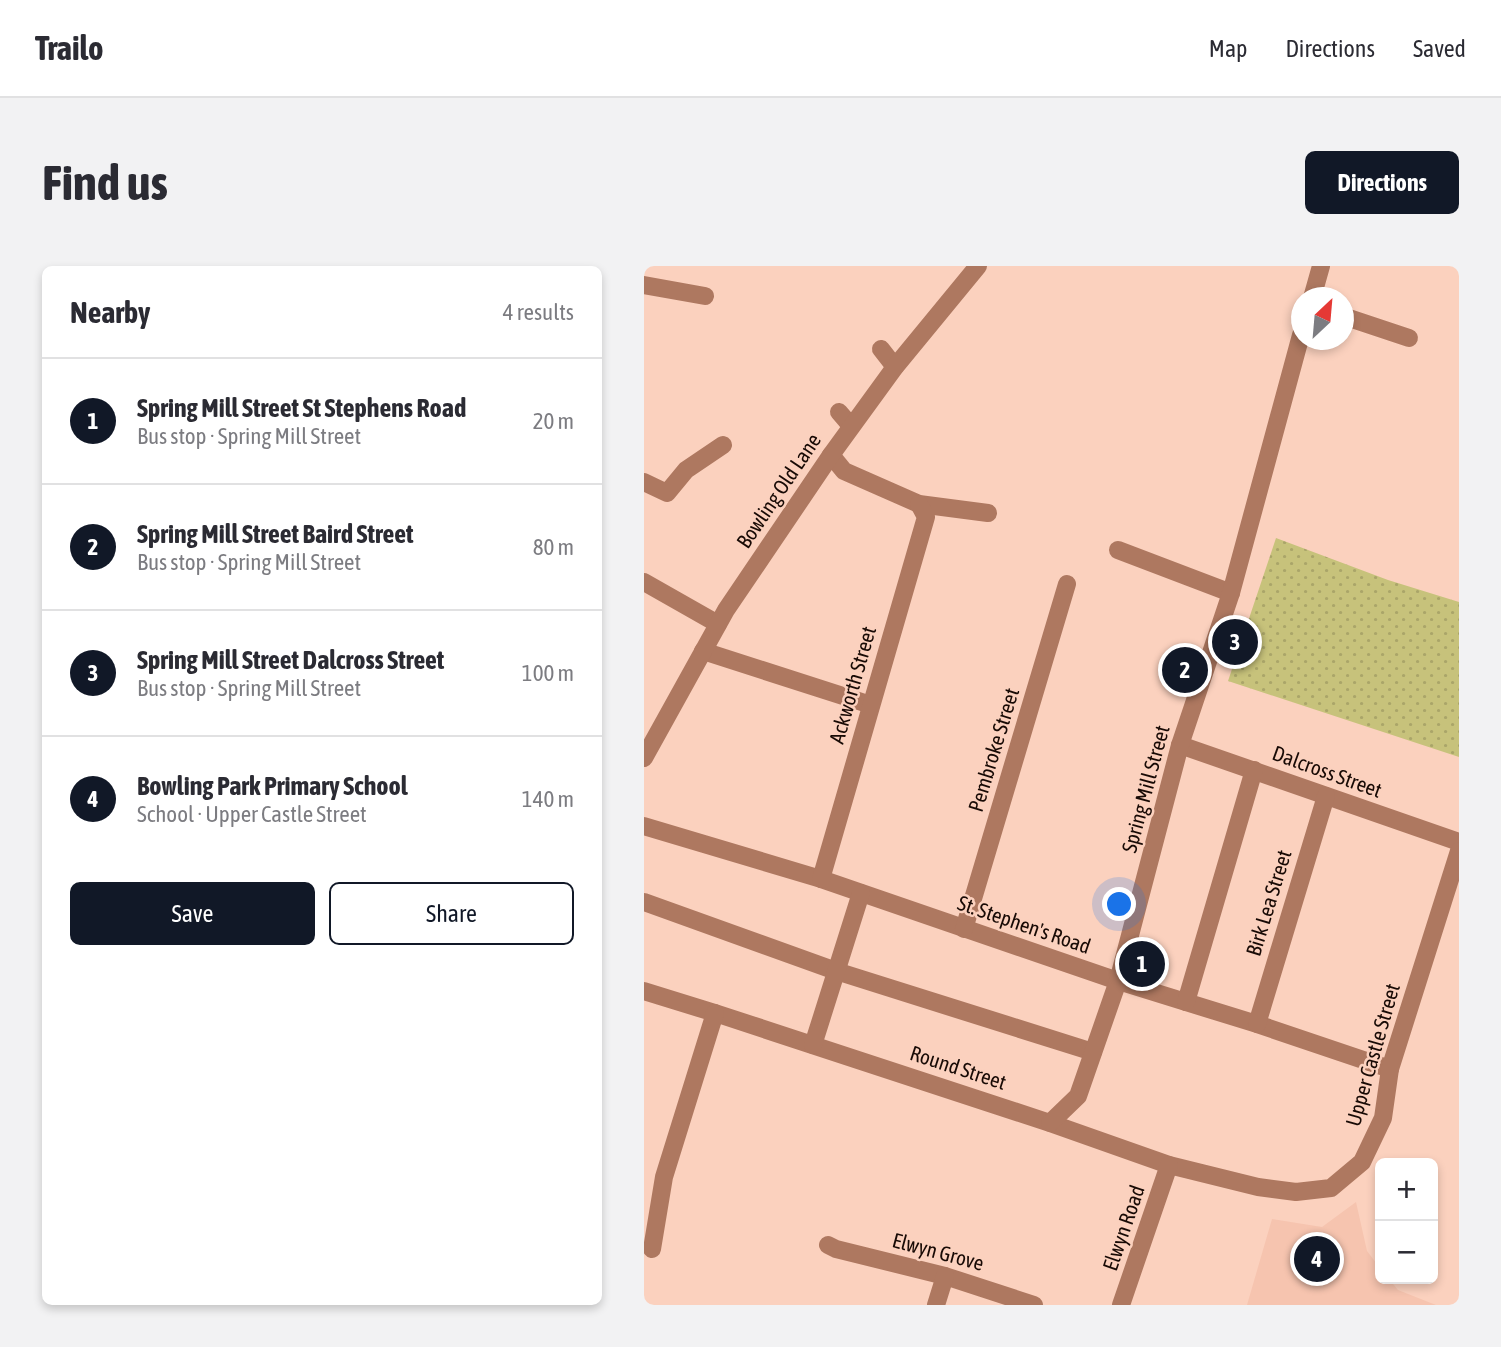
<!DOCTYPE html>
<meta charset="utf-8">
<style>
:root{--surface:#fff;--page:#f2f2f3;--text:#2b2b33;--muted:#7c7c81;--line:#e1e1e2;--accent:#111827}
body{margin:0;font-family:"Asap Condensed",sans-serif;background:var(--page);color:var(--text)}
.controls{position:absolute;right:21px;bottom:21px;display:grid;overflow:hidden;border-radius:10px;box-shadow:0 4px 10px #0003}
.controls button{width:63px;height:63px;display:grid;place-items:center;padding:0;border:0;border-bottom:2px solid var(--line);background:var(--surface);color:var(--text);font:35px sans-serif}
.compass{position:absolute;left:647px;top:21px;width:63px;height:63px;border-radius:50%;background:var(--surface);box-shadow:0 4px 10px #0003;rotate:26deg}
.you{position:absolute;left:476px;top:639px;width:24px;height:24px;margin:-18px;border:5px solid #fff;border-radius:50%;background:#1a73e8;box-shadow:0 0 0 10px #1a73e833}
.badge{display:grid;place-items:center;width:46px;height:46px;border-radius:50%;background:var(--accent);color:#fff;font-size:23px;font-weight:700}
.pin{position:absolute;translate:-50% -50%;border:4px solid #fff;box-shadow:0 2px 7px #0006}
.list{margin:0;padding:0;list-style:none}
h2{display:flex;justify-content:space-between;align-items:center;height:91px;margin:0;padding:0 28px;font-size:30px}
h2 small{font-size:23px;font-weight:400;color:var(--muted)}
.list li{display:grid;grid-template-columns:46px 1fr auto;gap:21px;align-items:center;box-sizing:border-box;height:126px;padding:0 28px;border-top:2px solid var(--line)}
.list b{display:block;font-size:26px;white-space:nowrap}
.list p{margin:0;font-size:23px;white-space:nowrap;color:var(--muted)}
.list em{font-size:23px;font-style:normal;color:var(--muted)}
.actions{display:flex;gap:14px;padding:21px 28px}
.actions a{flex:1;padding:16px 0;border:2px solid var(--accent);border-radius:10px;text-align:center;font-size:24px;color:var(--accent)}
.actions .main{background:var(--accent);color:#fff}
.map{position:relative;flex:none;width:815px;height:1039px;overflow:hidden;border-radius:10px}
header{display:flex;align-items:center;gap:42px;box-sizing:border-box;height:98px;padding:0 35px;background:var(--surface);border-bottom:2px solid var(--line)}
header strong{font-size:33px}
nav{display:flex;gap:38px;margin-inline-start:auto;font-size:24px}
.intro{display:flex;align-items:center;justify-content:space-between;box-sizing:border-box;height:168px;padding:0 42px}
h1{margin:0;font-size:49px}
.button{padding:18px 32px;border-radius:10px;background:var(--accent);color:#fff;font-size:24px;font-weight:700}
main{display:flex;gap:42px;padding:0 42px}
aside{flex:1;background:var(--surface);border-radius:10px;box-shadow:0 4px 10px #0003}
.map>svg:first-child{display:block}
.built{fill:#f6c4af}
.park{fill:url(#park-dots)}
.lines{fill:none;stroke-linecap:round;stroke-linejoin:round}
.minor{stroke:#ae7860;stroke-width:18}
.labels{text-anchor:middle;stroke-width:5;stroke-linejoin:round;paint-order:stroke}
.street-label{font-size:21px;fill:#180a05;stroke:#fbd1be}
</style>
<header>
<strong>Trailo</strong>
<nav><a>Map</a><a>Directions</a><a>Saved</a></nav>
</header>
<div class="intro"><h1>Find us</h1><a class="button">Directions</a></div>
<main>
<aside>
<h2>Nearby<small>4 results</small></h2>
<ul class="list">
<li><span class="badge">1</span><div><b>Spring Mill Street St Stephens Road</b><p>Bus stop · Spring Mill Street</p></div><em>20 m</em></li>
<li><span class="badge">2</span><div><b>Spring Mill Street Baird Street</b><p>Bus stop · Spring Mill Street</p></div><em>80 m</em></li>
<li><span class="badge">3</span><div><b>Spring Mill Street Dalcross Street</b><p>Bus stop · Spring Mill Street</p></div><em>100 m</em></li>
<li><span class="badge">4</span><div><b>Bowling Park Primary School</b><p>School · Upper Castle Street</p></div><em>140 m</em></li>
</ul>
<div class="actions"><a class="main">Save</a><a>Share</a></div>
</aside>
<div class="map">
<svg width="815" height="1039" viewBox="0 0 815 1039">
<defs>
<pattern id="park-dots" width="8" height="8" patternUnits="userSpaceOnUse" patternTransform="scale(1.75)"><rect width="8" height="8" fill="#c7c27b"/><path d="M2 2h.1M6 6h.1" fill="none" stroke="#aaa569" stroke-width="1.8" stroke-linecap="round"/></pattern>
</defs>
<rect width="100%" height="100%" fill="#fbd1be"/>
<path class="built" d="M712 936 723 985 736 1002V1013H745L754 1024 792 1039H603L628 953 678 961Z"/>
<path class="park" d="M632 272 744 314 815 336V491L584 415Z"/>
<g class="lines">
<g class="minor">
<path d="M0 19 61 30"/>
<path d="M668 32 677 0"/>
<path d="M699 50 765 72"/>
<path d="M237 83 251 101"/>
<path d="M195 146 207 160"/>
<path d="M187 189 200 205 275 238 344 247"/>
<path d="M0 216 23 227 42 204 79 179"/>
<path d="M474 284 587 327"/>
<path d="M0 316 74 358"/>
<path d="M59 385 227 439"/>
<path d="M536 479 815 576"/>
<path d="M0 492 82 344 187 189 251 101 334 0"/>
<path d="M0 560 177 613 474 715 613 758 746 803"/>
<path d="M177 613 282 251 275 238"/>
<path d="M0 636 192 705 449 786"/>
<path d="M320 663 423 318"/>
<path d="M0 725 71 747 406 857 525 899 614 921 652 926 687 922 718 896 739 852 746 803 815 585"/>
<path d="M542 736 610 504"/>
<path d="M613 758 682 530"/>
<path d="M169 779 217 627"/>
<path d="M406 857 434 830 474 715 536 479 587 327 657 69"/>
<path d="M184 979 192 983 301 1010 390 1039"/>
<path d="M8 983 20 911 71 747"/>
<path d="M292 1039 301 1010"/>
<path d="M477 1039 525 899"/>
</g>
</g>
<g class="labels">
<g class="street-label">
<text transform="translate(135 225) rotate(-56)" y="7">Bowling Old Lane</text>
<text transform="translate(209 419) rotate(-74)" y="7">Ackworth Street</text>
<text transform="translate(350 484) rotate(-73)" y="7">Pembroke Street</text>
<text transform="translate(683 506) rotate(20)" y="7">Dalcross Street</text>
<text transform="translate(502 523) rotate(-75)" y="7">Spring Mill Street</text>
<text transform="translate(625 637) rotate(-73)" y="7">Birk Lea Street</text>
<text transform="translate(380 659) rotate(19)" y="7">St. Stephen's Road</text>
<text transform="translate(729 789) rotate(-74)" y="7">Upper Castle Street</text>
<text transform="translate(314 802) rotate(18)" y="7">Round Street</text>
<text transform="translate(480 962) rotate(-71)" y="7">Elwyn Road</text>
<text transform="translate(294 986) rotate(15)" y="7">Elwyn Grove</text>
</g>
</g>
</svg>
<div class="controls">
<button>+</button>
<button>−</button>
</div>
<svg class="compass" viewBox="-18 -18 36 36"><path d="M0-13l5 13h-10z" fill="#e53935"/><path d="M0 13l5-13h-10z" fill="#7c7c81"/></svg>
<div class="you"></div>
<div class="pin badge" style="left:498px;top:698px">1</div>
<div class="pin badge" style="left:541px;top:404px">2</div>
<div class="pin badge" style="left:591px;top:376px">3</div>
<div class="pin badge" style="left:673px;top:993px">4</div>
</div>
</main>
